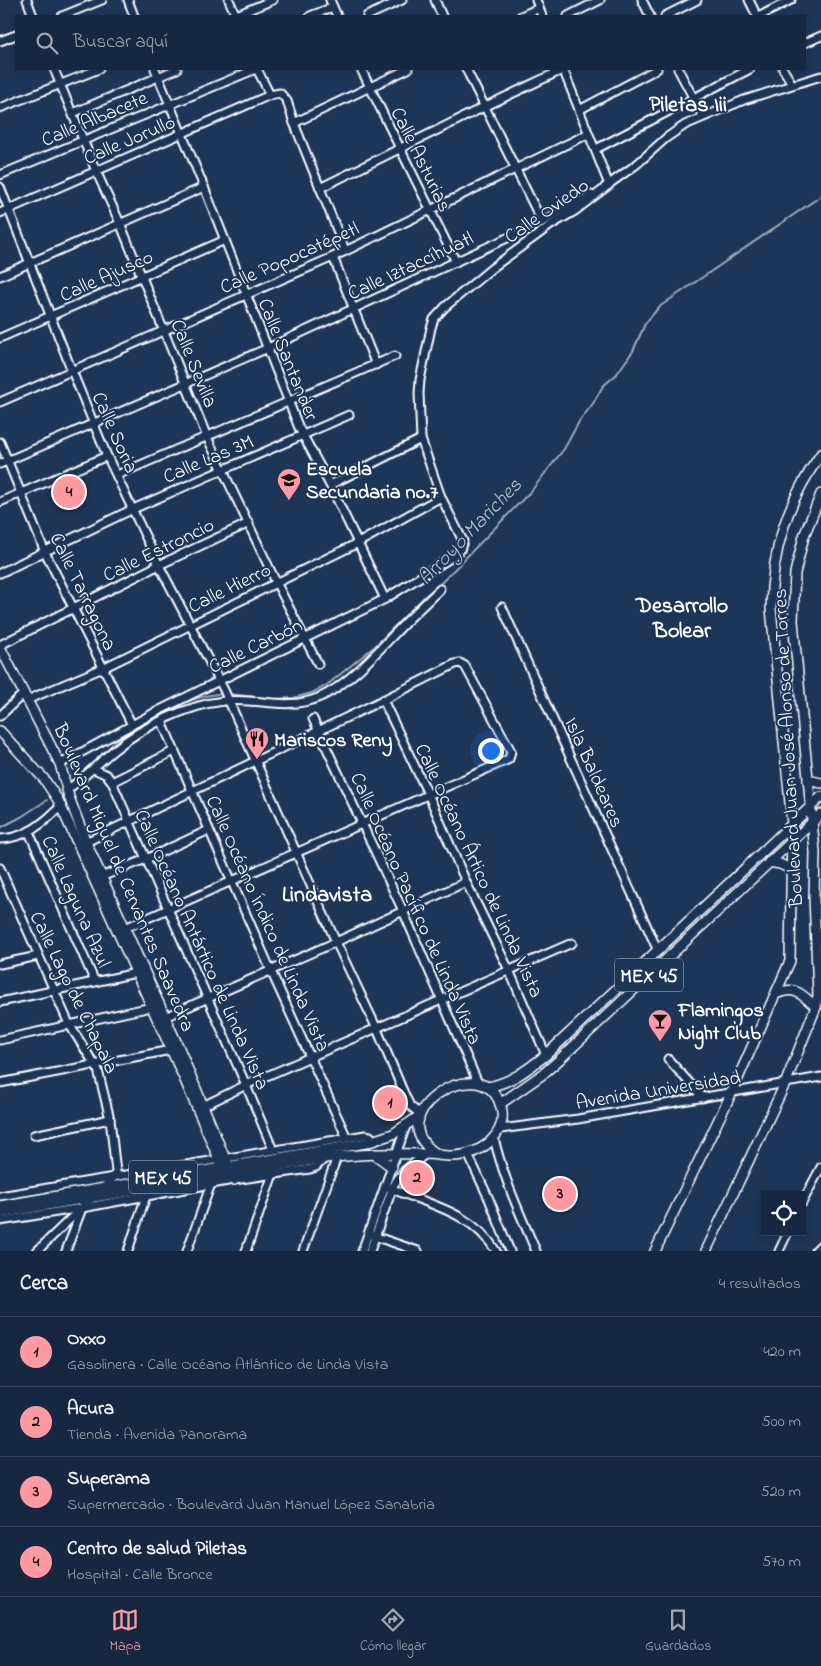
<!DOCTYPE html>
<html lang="es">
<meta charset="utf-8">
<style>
:root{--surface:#162841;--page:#23344c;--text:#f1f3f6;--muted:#9ea6b1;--line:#35445a;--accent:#ff9aa2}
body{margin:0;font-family:"Indie Flower",sans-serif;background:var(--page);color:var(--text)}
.controls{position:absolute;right:15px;bottom:15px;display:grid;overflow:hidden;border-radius:0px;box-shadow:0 2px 8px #0003}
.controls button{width:45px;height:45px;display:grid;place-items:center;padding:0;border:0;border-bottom:1px solid var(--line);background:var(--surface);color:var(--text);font:25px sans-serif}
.you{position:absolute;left:490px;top:750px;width:18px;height:18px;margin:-12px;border:4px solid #fff;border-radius:50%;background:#1a73e8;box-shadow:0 0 0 8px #1a73e833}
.badge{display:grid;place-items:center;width:32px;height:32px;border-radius:50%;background:var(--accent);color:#111;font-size:16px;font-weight:700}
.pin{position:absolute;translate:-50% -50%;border:2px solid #fff;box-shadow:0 1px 5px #0006}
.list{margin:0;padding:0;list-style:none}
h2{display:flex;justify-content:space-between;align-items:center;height:65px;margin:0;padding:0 20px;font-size:21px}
h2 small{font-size:16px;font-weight:400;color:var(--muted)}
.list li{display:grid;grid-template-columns:32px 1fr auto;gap:15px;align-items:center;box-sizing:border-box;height:70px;padding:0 20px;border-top:1px solid var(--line)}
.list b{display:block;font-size:19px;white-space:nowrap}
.list p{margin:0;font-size:16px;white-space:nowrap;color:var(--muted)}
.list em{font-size:16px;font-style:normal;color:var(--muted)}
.icon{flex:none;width:28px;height:28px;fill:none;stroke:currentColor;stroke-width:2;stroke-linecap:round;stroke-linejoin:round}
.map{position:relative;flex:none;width:821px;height:1251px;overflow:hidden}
.search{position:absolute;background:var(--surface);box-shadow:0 2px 8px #0003;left:15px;right:15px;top:15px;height:55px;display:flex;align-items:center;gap:12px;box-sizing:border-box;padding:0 18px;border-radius:0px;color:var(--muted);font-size:19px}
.sheet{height:345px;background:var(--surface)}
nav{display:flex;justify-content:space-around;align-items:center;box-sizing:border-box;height:70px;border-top:1px solid var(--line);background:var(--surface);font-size:14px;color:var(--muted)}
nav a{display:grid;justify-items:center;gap:2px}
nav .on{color:var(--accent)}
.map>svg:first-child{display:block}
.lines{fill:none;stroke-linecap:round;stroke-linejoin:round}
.stream{stroke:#a0aab8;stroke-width:2}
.minor-casing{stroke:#fff;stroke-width:11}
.major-casing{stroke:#fff;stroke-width:12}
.minor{stroke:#1d3557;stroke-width:7}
.major{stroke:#1d3557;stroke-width:9}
.labels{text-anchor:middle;stroke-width:4;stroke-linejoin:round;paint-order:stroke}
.shield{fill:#1d3557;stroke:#bbc2cd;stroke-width:1}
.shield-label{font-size:19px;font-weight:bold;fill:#fff}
.street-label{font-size:20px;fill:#fff;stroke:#1d3557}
.poi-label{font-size:20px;font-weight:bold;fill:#fff;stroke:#1d3557;text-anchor:start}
.water-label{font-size:21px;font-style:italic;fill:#b8c0ca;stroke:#1d3557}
.quarter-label{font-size:22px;font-weight:bold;fill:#fff;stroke:#1d3557}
</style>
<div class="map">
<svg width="821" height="1251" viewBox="0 0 821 1251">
<rect width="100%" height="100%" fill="#1d3557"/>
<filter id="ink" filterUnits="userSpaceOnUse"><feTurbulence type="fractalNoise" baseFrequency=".02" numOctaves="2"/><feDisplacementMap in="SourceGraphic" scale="10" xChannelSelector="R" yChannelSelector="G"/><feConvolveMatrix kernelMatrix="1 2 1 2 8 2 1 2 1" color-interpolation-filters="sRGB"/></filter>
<g filter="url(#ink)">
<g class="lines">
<g class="stream">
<path d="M229 694 273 699 293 698 312 693 327 685 375 646 425 596 442 582 532 490 564 449 580 420 592 405 603 386 616 375 633 351 645 324 659 307 821 196"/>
<path d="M100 758C105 752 110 746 116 741 138 723 196 692 224 694"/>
<path d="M73 780 80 776"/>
<path d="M0 828 21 817 47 800"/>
</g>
<g class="minor-casing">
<g id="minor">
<path d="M27 0 33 16"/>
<path d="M128 0 134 16"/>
<path d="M229 0 236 16"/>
<path d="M330 0 337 16"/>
<path d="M435 0 442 16"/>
<path d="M536 0 542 16"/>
<path d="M642 0 650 16"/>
<path d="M749 0 757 16"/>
<path d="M62 16 102 0"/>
<path d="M234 16 273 0"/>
<path d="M310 16 333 7"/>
<path d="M367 16 402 0"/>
<path d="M521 16 539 8"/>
<path d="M568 16 600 0"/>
<path d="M665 16 697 0"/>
<path d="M760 16 791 0"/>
<path d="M0 41 16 35"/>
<path d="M805 43 821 36"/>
<path d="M54 69 96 171 120 223 207 437 276 582 318 664"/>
<path d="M155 69 204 187 299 428 330 485 385 599"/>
<path d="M257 69 270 95"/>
<path d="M361 69 456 262"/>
<path d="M466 69 542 222"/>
<path d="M563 69 609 185"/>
<path d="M678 69 703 116"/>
<path d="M783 69 792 84"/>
<path d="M0 108 99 69"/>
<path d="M579 110 657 69"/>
<path d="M73 113 177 69"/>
<path d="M294 123 408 69"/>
<path d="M596 149 750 69"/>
<path d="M0 175 256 69"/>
<path d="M0 187 72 371 107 456 159 565 224 690 336 942 377 1029 403 1091 410 1106 419 1113"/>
<path d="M605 187 637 164 666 138 685 125 744 100 821 76"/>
<path d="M320 188 484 107 564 69"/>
<path d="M0 213 270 95 280 93 287 101 294 123 345 250"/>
<path d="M333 257 376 365"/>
<path d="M0 276 204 187"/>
<path d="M0 338 225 240"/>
<path d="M0 402 333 257 588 134"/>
<path d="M0 442 45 552 132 725"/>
<path d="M0 464 268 348 542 222 591 195"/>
<path d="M117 475 395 356"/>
<path d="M330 485 421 439"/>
<path d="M0 502 107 456"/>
<path d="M0 573 133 509 349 415"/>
<path d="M502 607 658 951"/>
<path d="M0 645 159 565 249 523"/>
<path d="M27 700 103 668 358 543 441 497"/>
<path d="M383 700 429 796 466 882 509 970 546 1055"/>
<path d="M0 716 24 693"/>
<path d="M313 719 403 911 478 1083"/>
<path d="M162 722 271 971 347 1138"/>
<path d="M60 764 152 714 385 599 455 555 460 550 463 541 441 497 421 439 419 393 420 380 431 328 434 319 445 307 492 268 551 225 575 211 609 185"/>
<path d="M94 769 107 775 112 782 246 1085 273 1150"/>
<path d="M112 782 174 751"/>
<path d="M67 790C84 778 98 763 114 750 142 727 187 705 224 701 257 697 285 711 318 698 349 686 384 644 407 621 418 610 429 600 440 589"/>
<path d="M29 832 95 982"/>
<path d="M0 839C26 838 44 823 61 806"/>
<path d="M86 842 383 700 455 664 460 663 465 666 511 751 509 759 505 761 125 928"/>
<path d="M0 868 69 1024 98 1070 110 1119 116 1172 114 1177 103 1188"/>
<path d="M101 877 146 859 209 830"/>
<path d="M0 964 38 956"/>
<path d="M0 1002 141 972"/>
<path d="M165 1017 336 942 466 882"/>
<path d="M0 1040 156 1006"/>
<path d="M668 1059 703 1098"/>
<path d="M0 1083 176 1049"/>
<path d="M199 1108 246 1085 572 943"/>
<path d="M500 1129 578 1119 821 1077"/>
<path d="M34 1135 110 1119"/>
<path d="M494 1138C503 1177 520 1214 536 1251"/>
<path d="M468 1154 489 1199 510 1251"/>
<path d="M385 1186C425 1204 471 1210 496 1251"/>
<path d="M0 1196 365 1135 370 1136 374 1140"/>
<path d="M802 1203 821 1167"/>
<path d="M0 1221 82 1208 228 1181 310 1169 316 1167 325 1158"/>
<path d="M371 1235 418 1251"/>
<path d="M37 1251 93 1197"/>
<path d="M66 1251 81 1211"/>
<path d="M128 1251 146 1196"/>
<path d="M187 1251 211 1184"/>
<path d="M246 1251 273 1174"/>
<path d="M303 1251 337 1157"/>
<path d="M362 1251 406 1126"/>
<path d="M370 1251 394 1184 405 1170 426 1154"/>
<path d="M779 1251 788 1232"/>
<path d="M815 1251 821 1245"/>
</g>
</g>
<g class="major-casing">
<g id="major">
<path d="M0 647 60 764 69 797 86 842 179 1048 234 1180"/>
<path d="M0 731 44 779 58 800 184 1078 227 1178"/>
<path d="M808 780 821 783"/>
<path d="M769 862 780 864 792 870"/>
<path d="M776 994C796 985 802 995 816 1007"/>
<path d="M487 1087C511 1083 528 1069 546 1055L821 797"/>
<path d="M500 1104 543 1074 560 1059 821 814"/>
<path d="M374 1154 392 1167"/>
<path d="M0 1206 366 1143 393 1134 418 1117"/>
<path d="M0 1213 325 1158C358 1154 391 1153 424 1154 433 1154 442 1156 451 1156 479 1157 513 1133 499 1101 477 1050 374 1118 439 1155"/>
<path d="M655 1251 731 1094 790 961 792 824 771 608C772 549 787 502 821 454"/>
<path d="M706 1251 785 1084 816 1007 818 995 814 897 815 852 793 621 795 573 804 536 821 494"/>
</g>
</g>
<use href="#minor" class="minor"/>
<use href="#major" class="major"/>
</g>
</g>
<defs>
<g id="school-pin" transform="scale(1.25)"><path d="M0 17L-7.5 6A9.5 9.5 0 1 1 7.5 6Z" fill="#ff9aa2" stroke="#1d3557"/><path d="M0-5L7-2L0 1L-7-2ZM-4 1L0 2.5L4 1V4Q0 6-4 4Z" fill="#111"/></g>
<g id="restaurant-pin" transform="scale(1.25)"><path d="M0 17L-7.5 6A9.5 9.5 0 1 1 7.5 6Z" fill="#ff9aa2" stroke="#1d3557"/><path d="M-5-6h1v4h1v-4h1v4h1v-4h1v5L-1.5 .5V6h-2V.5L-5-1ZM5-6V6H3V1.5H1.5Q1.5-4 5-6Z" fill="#111"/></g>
<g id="bar-pin" transform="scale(1.25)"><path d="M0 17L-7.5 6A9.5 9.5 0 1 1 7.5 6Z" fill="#ff9aa2" stroke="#1d3557"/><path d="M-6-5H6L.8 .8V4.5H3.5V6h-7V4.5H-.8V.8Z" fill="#111"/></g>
</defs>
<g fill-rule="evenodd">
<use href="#school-pin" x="289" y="480"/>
<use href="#restaurant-pin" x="257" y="739"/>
<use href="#bar-pin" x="660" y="1021"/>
</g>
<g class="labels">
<g class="shield">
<rect x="615" y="958.5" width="68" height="33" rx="4"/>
<rect x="129" y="1160.5" width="68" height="33" rx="4"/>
</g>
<g class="shield-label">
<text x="649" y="982">MEX 45</text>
<text x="163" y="1184">MEX 45</text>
</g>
<g class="street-label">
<text transform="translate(94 118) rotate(-23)" y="7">Calle Albacete</text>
<text transform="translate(129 139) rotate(-23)" y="7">Calle Jorullo</text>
<text transform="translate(422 159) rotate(64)" y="7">Calle Asturias</text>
<text transform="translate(546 210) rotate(-35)" y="7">Calle Oviedo</text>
<text transform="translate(289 257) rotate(-24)" y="7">Calle Popocatépetl</text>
<text transform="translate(410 265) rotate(-25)" y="7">Calle Iztaccíhuatl</text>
<text transform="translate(106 275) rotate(-24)" y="7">Calle Ajusco</text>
<text transform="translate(289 359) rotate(68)" y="7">Calle Santander</text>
<text transform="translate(195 363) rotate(68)" y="7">Calle Sevilla</text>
<text transform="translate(116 432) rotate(66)" y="7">Calle Soria</text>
<text transform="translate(208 458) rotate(-23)" y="7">Calle Las 3M</text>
<text transform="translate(158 549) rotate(-26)" y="7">Calle Estroncio</text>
<text transform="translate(229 587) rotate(-26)" y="7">Calle Hierro</text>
<text transform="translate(84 591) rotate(64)" y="7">Calle Tarragona</text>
<text transform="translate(255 645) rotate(-26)" y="7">Calle Carbón</text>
<text transform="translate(787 748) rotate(-93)" y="7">Boulevard Juan José Alonso de Torres</text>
<text transform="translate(595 772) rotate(66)" y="7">Isla Baldeares</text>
<text transform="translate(480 870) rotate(65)" y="7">Calle Océano Ártico de Linda Vista</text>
<text transform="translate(125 877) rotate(67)" y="7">Boulevard Miguel de Cervantes Saavedra</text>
<text transform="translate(77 901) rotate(66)" y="7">Calle Laguna Azul</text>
<text transform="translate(417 908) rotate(66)" y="7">Calle Océano Pacífico de Linda Vista</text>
<text transform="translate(269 923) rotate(66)" y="7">Calle Océano Índico de Linda Vista</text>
<text transform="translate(203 949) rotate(66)" y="7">Calle Océano Antártico de Linda Vista</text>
<text transform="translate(75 992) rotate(64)" y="7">Calle Lago de Chapala</text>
<text transform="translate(658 1089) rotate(-9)" y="7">Avenida Universidad</text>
</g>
<g class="poi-label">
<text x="306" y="475">Escuela<tspan x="306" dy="23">Secundaria no.7</tspan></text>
<text x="274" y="746">Mariscos Reny</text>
<text x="678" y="1016">Flamingos<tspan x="678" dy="23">Night Club</tspan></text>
</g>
<g class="water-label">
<text transform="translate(469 531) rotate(-46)" y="7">Arroyo Mariches</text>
</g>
<g class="quarter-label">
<text x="688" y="111">Piletas Iii</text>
<text x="682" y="612">Desarrollo<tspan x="682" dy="25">Bolear</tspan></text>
<text x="327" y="901">Lindavista</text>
</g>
</g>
</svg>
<div class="controls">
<button><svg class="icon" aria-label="locate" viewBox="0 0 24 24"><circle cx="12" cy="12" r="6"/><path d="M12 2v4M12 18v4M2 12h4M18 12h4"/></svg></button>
</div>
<div class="you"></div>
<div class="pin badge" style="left:390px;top:1103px">1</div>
<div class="pin badge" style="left:417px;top:1178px">2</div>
<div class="pin badge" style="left:560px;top:1194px">3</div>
<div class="pin badge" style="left:69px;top:492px">4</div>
<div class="search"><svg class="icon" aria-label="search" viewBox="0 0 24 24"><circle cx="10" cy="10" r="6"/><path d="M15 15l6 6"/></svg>Buscar aquí</div>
</div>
<section class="sheet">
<h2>Cerca<small>4 resultados</small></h2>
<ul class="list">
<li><span class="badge">1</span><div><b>Oxxo</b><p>Gasolinera · Calle Océano Atlántico de Linda Vista</p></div><em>420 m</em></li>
<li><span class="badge">2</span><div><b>Acura</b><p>Tienda · Avenida Panorama</p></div><em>500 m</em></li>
<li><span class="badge">3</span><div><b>Superama</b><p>Supermercado · Boulevard Juan Manuel López Sanabria</p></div><em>520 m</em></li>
<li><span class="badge">4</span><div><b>Centro de salud Piletas</b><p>Hospital · Calle Bronce</p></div><em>570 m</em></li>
</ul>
</section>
<nav>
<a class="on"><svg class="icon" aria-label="map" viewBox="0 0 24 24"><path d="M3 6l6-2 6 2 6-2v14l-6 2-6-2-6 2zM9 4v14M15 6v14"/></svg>Mapa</a>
<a><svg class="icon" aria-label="directions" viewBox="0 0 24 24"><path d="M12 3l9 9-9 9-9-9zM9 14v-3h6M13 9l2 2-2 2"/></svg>Cómo llegar</a>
<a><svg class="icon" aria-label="saved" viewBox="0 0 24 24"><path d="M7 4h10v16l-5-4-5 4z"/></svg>Guardados</a>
</nav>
